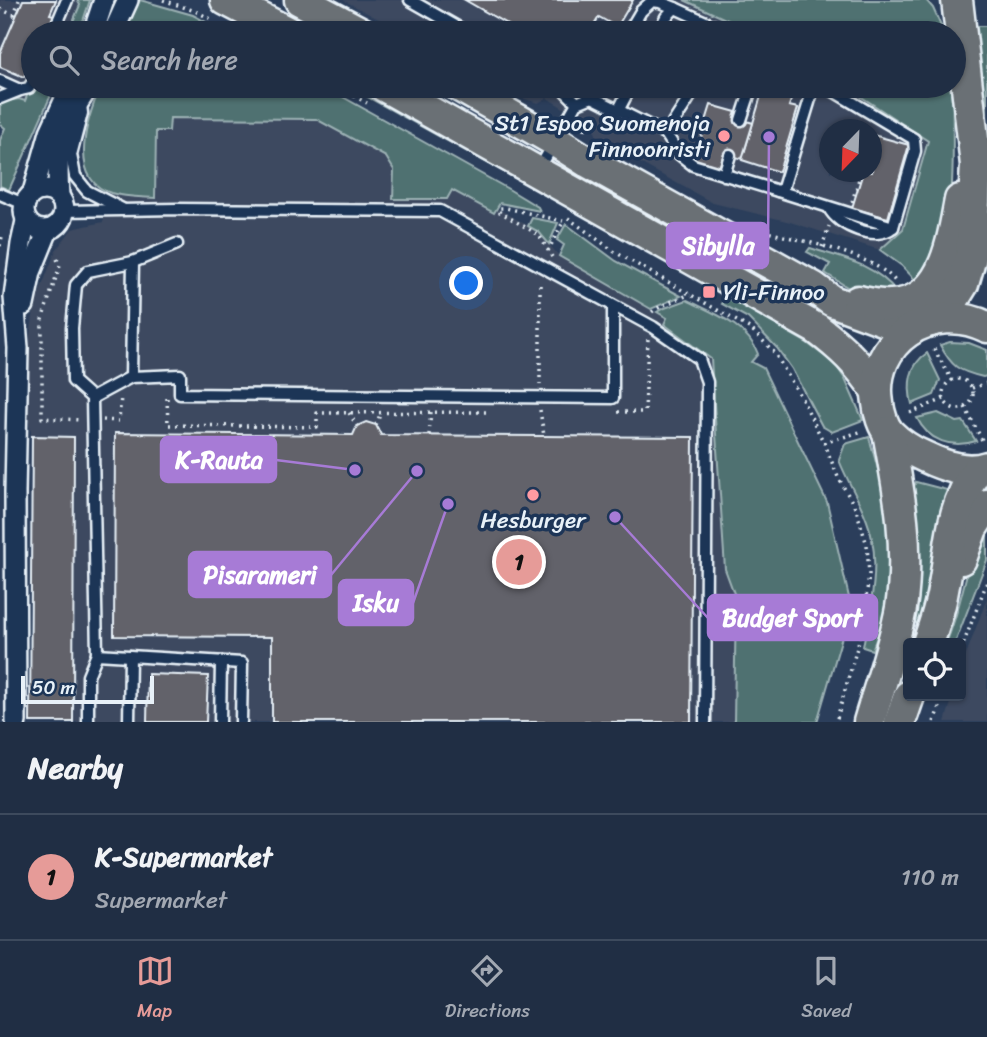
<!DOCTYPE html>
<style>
:root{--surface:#202e44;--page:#28364b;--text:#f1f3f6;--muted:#a2a8b2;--line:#3d4a5d;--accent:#e69b98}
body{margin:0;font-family:Sriracha,sans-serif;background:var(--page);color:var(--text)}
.controls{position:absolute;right:21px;bottom:21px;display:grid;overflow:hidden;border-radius:7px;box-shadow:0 2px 5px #0004}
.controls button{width:63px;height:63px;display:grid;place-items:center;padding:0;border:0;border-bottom:2px solid var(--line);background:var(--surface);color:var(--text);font:35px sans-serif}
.compass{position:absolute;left:819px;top:119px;width:63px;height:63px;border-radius:50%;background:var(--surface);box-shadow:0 2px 5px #0004;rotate:203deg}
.scale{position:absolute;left:21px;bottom:18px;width:133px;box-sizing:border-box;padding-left:7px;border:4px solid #e8f1f8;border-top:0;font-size:19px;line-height:24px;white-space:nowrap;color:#e8f1f8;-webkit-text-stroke:5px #1d3557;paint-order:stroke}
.you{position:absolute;left:467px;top:284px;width:24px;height:24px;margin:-18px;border:5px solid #fff;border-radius:50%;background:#1a73e8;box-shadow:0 0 0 10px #1a73e833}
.badge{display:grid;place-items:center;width:46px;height:46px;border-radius:50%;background:var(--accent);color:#111;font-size:23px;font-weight:700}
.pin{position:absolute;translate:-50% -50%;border:4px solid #fff;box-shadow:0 2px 7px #0006}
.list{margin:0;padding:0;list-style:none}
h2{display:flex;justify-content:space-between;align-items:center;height:91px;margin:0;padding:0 28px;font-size:30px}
h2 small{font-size:23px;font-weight:400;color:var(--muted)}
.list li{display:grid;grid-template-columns:46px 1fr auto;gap:21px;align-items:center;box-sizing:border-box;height:126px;padding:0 28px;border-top:2px solid var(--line)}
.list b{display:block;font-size:26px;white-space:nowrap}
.list p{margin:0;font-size:23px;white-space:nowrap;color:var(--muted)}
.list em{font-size:23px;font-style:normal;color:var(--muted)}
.icon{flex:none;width:38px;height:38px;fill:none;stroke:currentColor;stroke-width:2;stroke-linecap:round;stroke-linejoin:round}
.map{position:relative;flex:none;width:987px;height:722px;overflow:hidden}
.search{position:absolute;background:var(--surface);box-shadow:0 2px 5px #0004;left:21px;right:21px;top:21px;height:77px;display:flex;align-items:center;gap:18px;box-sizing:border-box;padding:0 24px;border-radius:38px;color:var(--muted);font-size:26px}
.sheet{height:217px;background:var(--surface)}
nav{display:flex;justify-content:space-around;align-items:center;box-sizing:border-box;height:98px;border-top:2px solid var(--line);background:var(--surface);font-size:19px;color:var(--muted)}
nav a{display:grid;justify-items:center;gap:4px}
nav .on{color:var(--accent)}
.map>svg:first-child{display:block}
.built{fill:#3c4960;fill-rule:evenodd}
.green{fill:#4f7171;stroke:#9cb1b4;stroke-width:2}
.building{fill:#62626b;stroke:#e8f1f8;stroke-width:2}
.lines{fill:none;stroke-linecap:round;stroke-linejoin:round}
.service-casing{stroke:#e8f1f8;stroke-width:15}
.minor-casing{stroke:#e8f1f8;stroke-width:24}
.primary-casing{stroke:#e8f1f8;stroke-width:35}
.path{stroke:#e8f1f8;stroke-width:3.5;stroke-dasharray:2 5;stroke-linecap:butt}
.service{stroke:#1d3557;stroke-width:10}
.minor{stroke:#1d3557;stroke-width:19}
.primary{stroke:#6a7074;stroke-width:30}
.poi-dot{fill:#ff9aa2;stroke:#1d3557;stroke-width:2.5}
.labels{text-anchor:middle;stroke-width:7;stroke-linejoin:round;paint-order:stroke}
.poi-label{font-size:23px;fill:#e8f1f8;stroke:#1d3557;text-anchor:end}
.leader{fill:none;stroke:#a77bd6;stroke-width:2.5}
.callout-dot{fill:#a77bd6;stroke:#1d3557;stroke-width:2.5}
.callout{fill:#a77bd6;stroke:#a77bd6;stroke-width:2.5}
.callout-label{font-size:24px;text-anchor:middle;font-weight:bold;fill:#fff}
</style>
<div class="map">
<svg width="987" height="722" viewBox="0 0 987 722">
<rect width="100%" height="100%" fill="#2b3e5b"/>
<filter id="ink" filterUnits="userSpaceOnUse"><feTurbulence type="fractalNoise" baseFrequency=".0143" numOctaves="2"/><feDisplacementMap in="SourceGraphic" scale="14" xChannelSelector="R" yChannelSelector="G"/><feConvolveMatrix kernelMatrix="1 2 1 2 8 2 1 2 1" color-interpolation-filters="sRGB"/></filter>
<g filter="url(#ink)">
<g class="built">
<path d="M0 0H80L83 6 73 33H33V86H51L37 118 0 112Z"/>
<path d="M343 0H684L756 33H404Z"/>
<path d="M500 86H857L928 141 903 229 880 250 790 222 713 203 598 140 593 126 547 98 538 103 525 99ZM830 130H872V172H830Z"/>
<path d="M96 96 335 115 539 232 559 256 667 318 664 325 711 359 725 568 736 598 734 722H30L31 433 25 398 30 335 35 304 56 250 72 229 103 222 110 193 102 188 88 172 83 152 87 124Z"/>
<path d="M987 598V722H945L953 696H961V668Z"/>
</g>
<g class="green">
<path d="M77 0H90L79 33H68L80 5Z"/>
<path d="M140 0 193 15 226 33H124Z"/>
<path d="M684 0H926L933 8 944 33H756Z"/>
<path d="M971 26H987V113H982Z"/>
<path d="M36 86H55L9 190 0 186V140L5 128 0 124V102L19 99 25 101 28 93Z"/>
<path d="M101 86H323L510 190 538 207 540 211 500 203 494 213 452 190 447 199H393L394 170 386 157 316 119 170 118 169 131H156L155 198C141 197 125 197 111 193 66 179 88 115 101 86Z"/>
<path d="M348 86H363L555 192 551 198Z"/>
<path d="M845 86H953C951 140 959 200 938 251 934 262 925 273 918 283L902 266 880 250 903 229 928 141Z"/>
<path d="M623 193 806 295 801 306 617 204Z"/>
<path d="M532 218 558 223 549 244 539 232 528 226Z"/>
<path d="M566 224 616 261 681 296 651 309 559 256 564 245 557 240Z"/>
<path d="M810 248C842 258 875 264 897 292H855L825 273 830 264 807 252Z"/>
<path d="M727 297 807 343 835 364 845 379 863 420 832 432 822 426 792 369 777 348 748 318 722 304Z"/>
<path d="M687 300C713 313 748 325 758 354L751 362 763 368 827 502 851 606 817 722H734L736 599 725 569 711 359 664 324 667 318 657 312 662 309Z"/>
<path d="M950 342 969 343 987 350V376L983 377C958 371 952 367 940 345Z"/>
<path d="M927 353 940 380 934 395 912 404C907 385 909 365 927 353Z"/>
<path d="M938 413 957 422 963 421 976 441C952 449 928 441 917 418Z"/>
<path d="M869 437 884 491 891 541 888 608 872 650 863 647C869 612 879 574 872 539 867 511 849 486 839 460L845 444Z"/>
<path d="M916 482 947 490 948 494 921 621 913 624 911 620 920 548 914 486Z"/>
<path d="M987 517V560L955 643H946C964 602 966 557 987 517Z"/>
</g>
<g class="building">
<path d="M23 0H56L50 14 54 15 46 33H33V64L29 74 26 72 24 77 0 67V53Z"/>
<path d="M465 0H633L617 27 599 17 589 33H522Z"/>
<path d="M688 23 707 33H682Z"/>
<path d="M764 86H775L794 91 789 106 798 108 779 172 742 160Z"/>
<path d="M711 105 736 112 734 117 753 123 742 159 724 153 719 168 694 160Z"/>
<path d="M873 135 909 145 888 218 852 208 863 172H872Z"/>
<path d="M366 422 376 425 381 435 693 437 691 722H272V637L114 636 115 433 353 435 357 426Z"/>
<path d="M32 436 74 437 73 722H30Z"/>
<path d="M148 674 208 676 206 722H147Z"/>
</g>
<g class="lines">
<g class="service-casing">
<g id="service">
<path d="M410 0 468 33"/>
<path d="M53 33 67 0"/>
<path d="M628 33 641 11 652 1 660 2 675 8"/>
<path d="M658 33 666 17 675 8 730 33"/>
<path d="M0 81 20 90 29 88 33 81"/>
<path d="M560 86 577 103"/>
<path d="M0 98 20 90"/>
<path d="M81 105 82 113 71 155 75 176 87 191 122 209"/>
<path d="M618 111 631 86"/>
<path d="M741 120 752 86"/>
<path d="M666 134 697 86"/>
<path d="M538 171 577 103 592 97 666 134 679 154 693 165 778 191 783 188 814 86"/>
<path d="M724 175 730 155"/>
<path d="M778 191 893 227 915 151 914 139 825 86"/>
<path d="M0 194 24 204"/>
<path d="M829 208C838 226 876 242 893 227"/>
<path d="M64 211 177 209 440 211 653 327 699 359 707 382 705 722"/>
<path d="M131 377 133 262"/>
<path d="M92 398 131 377 180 375V394L613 398V307"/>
<path d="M97 654 242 663 241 722"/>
<path d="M88 722V676L97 654 92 398 73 381 72 328 76 285 88 271 133 262 177 244"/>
<path d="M129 722 130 656"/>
<path d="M220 722 221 662"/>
</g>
</g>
<g class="minor-casing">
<g id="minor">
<path d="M93 33 104 0"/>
<path d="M113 33 128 0"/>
<circle cx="44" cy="210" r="20"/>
<path d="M33 192 50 132 71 86"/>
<path d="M59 196C57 166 57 142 71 114 77 104 84 96 88 86"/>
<path d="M24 305 31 272 48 230"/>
<path d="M16 722 15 492 18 348 14 297 21 244 26 221"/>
</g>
</g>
<g class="primary-casing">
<g id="primary">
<path d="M226 0 289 33"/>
<path d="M300 0 362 33"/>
<path d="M384 86 817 329C841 347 859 364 876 390"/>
<path d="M459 86 555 141 588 162 813 287 832 301 910 330"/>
<path d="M858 301C868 303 880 306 891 305 945 303 952 241 960 200"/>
<path d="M931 321 955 297 963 284 971 257 976 165 957 0"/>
<path d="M987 327C932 299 868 341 878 403 879 413 883 426 889 433 899 443 913 452 925 457 944 466 966 474 987 467"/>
<path d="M961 559 972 528 987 505"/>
<path d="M928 643C934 626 940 608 943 590 952 545 949 510 977 470"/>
<path d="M869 722C880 685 894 646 901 608 910 548 899 491 888 432"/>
<path d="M900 722 909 696"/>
</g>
</g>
<g class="path">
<path d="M163 0 195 11 213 20"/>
<path d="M0 9 16 16"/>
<path d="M14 15 19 0"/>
<path d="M383 28 393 33"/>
<path d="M335 86 367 103"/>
<path d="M585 130 589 111"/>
<path d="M852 202 861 172"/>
<path d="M568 218 615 252 751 329 774 352 802 399 824 443 838 477 856 509 867 545 869 575 862 630 836 722"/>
<path d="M763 231C798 240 874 254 895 281"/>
<path d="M0 246 2 237"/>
<path d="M822 247 829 226"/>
<path d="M548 251 563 222"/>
<path d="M552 257 539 235 498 211 500 208H506L563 221"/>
<path d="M57 259 60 265 42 320V418L81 420"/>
<path d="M652 312C662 304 678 300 690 294"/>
<path d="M934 349 952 380"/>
<circle cx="958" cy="394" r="15"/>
<path d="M540 385V281"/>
<path d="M972 388 987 383"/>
<path d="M167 398 168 425 317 427V413L487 412"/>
<path d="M965 407 982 440"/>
<path d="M540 410 544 436"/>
<path d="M618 412H645L648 339"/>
<path d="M349 413 357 426"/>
<path d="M910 413 944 399"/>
<path d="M103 420 119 421 121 396"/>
<path d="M376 425 381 412"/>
<path d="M429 435 431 412"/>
<path d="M824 443 863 431"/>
<path d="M961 650 987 582"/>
<path d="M934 722 943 696"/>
</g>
<use href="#service" class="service"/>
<use href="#minor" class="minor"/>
<use href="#primary" class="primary"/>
</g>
</g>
<g class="poi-dot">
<circle cx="724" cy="136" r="7"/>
<rect x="702" y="285" width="14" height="14" rx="3.5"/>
<circle cx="533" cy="495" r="7"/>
</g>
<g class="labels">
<g class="poi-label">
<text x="710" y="131">St1 Espoo Suomenoja<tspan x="710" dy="26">Finnoonristi</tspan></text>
<text x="723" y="300" text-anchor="start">Yli-Finnoo</text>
<text x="533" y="528" text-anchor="middle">Hesburger</text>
</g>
</g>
<path class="leader" d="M769 137L768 245M355 470L276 460M417 471L331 575M448 504L413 603M615 517L708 618"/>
<g class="callout-dot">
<circle cx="769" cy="137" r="7"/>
<circle cx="355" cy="470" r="7"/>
<circle cx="417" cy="471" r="7"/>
<circle cx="448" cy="504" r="7"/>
<circle cx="615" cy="517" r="7"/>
</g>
<g class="callout">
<rect x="667" y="223" width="101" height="45" rx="7"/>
<rect x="161" y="437" width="115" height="45" rx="7"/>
<rect x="189" y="552" width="142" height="45" rx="7"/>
<rect x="339" y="580" width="74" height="45" rx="7"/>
<rect x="708" y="595" width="169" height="45" rx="7"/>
</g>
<g class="callout-label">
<text x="718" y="254">Sibylla</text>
<text x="219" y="468">K-Rauta</text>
<text x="260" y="583">Pisarameri</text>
<text x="376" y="611">Isku</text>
<text x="792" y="626">Budget Sport</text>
</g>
</svg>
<div class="controls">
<button><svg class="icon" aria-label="locate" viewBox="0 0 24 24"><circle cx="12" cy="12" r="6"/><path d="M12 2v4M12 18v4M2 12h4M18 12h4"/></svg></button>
</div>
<svg class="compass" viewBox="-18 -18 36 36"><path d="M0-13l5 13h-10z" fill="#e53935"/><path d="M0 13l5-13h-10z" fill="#a2a8b2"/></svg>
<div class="scale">50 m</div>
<div class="you"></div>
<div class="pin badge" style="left:519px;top:562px">1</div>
<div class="search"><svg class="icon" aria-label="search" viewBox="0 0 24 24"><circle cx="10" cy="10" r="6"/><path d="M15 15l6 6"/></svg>Search here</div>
</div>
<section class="sheet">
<h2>Nearby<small></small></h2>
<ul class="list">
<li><span class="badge">1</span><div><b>K-Supermarket</b><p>Supermarket</p></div><em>110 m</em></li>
</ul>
</section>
<nav>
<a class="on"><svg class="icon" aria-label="map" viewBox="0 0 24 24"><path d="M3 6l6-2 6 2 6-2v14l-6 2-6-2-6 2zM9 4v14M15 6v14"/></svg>Map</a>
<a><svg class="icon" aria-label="directions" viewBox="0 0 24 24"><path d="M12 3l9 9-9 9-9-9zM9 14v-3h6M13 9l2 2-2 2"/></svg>Directions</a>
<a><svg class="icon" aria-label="saved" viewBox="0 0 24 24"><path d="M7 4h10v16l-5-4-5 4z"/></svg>Saved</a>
</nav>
